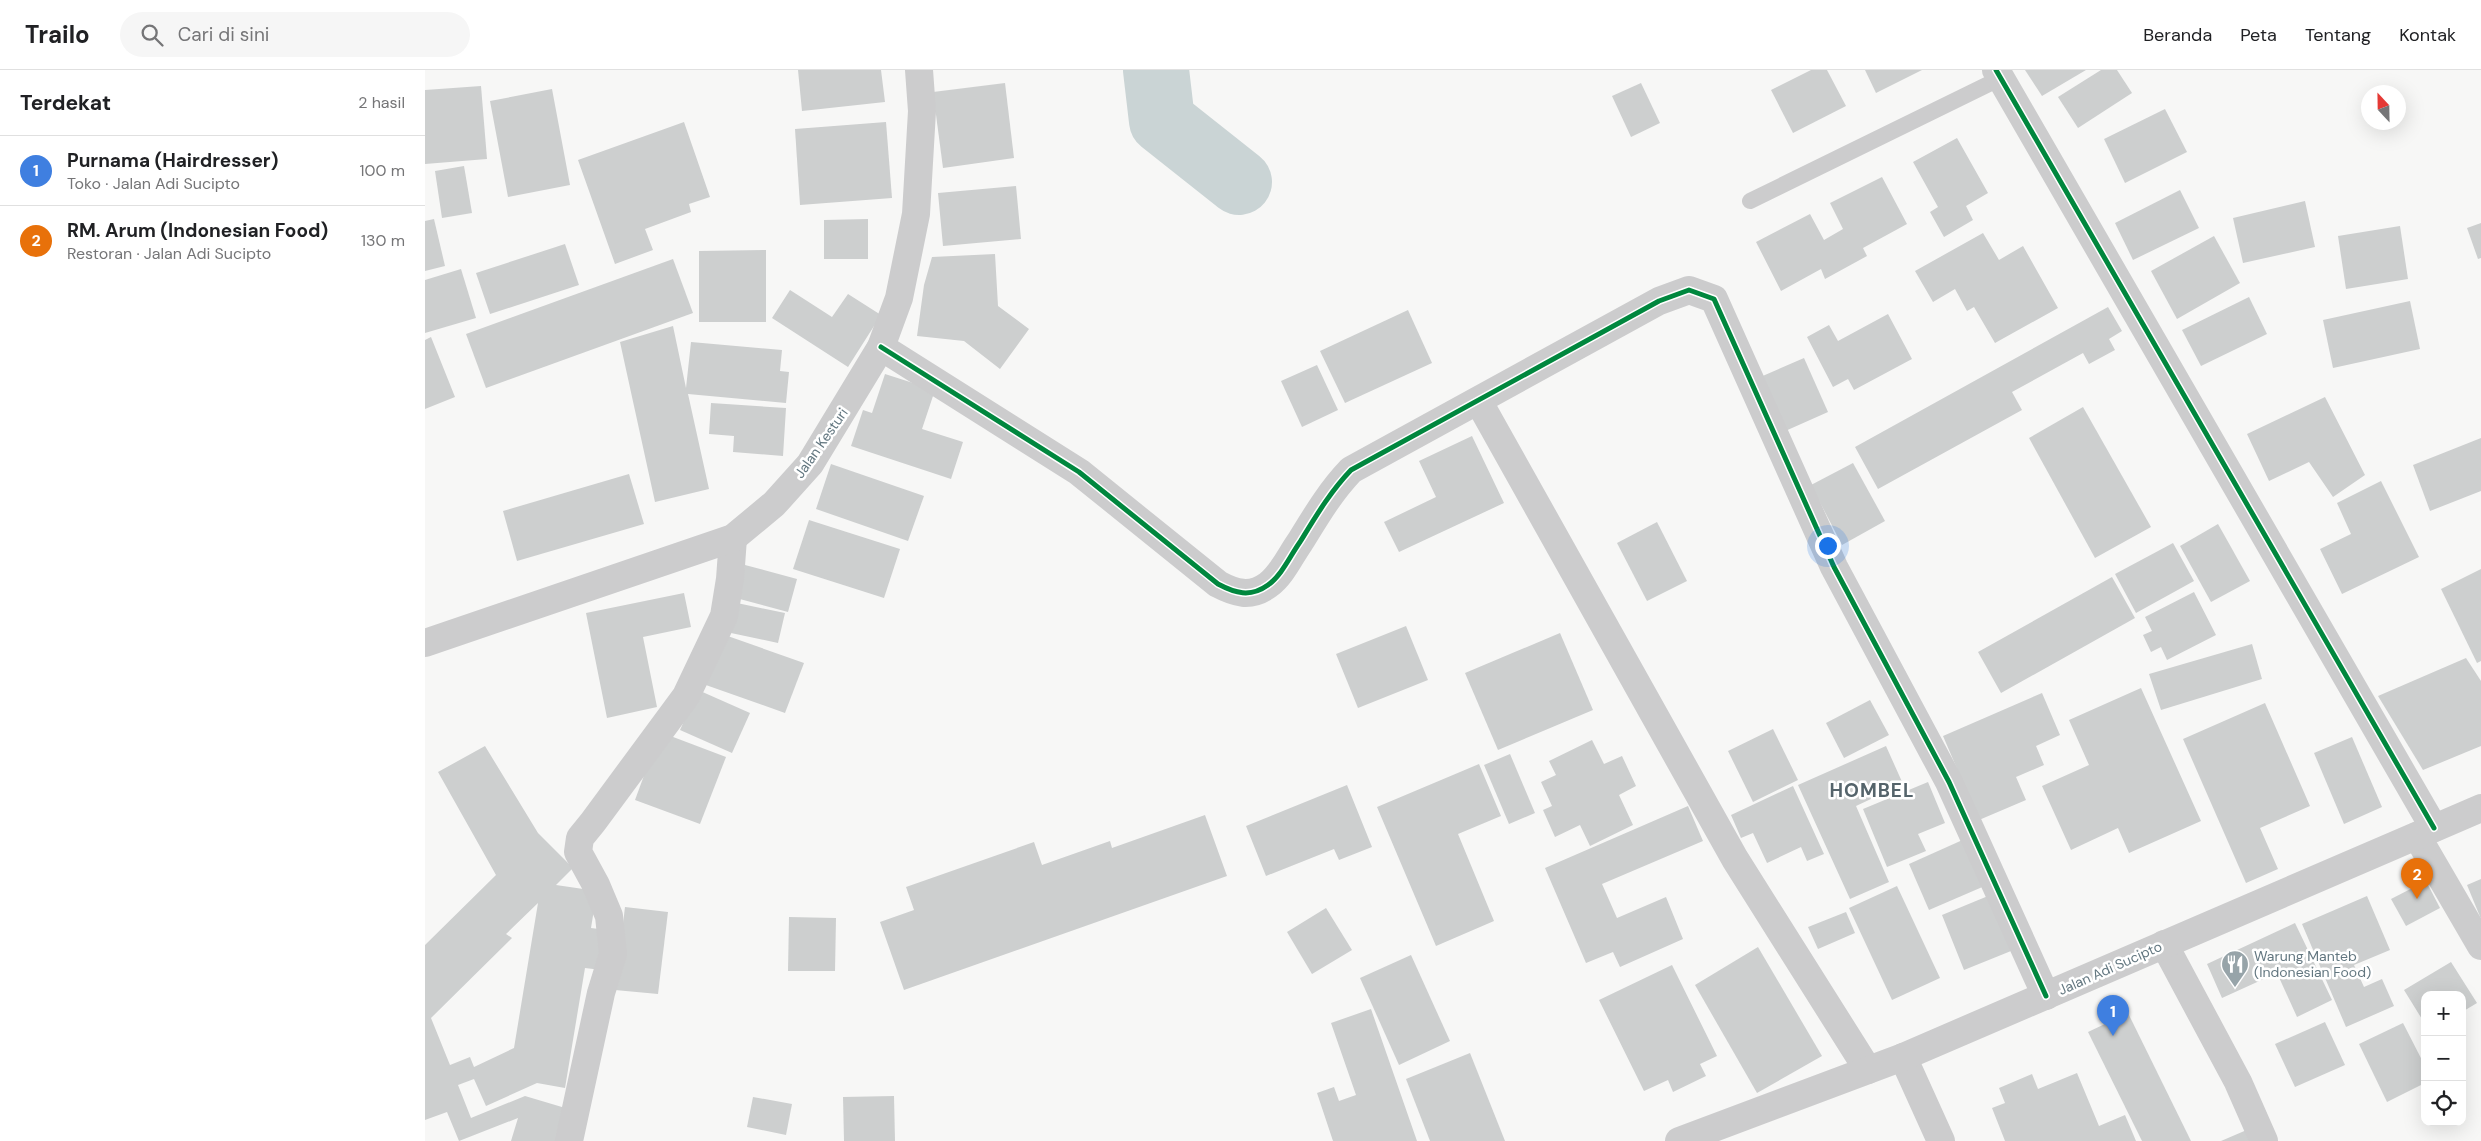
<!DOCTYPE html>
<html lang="id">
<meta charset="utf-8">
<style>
:root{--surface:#fff;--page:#f6f6f6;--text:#202124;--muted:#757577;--line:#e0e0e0;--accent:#565c60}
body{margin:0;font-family:"DM Sans",sans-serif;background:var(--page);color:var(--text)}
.controls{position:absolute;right:15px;bottom:15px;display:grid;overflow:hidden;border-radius:10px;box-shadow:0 5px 20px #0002}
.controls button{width:45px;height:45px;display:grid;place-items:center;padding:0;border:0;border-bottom:1px solid var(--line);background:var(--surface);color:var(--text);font:25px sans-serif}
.compass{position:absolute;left:1936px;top:15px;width:45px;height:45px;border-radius:50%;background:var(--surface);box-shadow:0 5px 20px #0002;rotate:338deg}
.you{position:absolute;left:1402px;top:475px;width:18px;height:18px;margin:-12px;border:4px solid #fff;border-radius:50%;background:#1a73e8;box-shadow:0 0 0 8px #1a73e833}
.badge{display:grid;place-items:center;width:32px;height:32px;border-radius:50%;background:var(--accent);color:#fff;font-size:16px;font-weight:700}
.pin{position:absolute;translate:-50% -41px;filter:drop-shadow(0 1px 2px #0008)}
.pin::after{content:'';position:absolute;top:26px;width:18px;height:15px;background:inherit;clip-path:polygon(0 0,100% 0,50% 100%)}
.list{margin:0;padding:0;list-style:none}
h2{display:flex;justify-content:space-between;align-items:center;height:65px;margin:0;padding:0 20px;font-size:21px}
h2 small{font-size:16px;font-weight:400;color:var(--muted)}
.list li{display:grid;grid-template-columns:32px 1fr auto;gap:15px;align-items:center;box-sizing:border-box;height:70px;padding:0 20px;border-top:1px solid var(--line)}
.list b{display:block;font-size:19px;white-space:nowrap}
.list p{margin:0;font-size:16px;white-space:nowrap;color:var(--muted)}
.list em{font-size:16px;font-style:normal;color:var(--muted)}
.icon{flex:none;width:28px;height:28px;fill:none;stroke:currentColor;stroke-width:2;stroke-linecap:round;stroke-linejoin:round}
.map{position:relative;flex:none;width:2056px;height:1071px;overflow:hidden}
header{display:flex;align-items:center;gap:30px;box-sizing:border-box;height:70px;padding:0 25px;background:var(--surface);border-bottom:1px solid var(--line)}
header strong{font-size:24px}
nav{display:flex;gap:28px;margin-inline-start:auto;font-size:18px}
.search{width:350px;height:45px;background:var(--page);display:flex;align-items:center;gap:12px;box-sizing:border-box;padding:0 18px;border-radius:28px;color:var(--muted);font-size:19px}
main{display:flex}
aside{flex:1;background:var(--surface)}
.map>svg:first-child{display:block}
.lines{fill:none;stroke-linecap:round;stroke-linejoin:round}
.river{stroke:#cad4d5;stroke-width:66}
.building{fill:#cdcfcf;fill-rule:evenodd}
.service{stroke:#cccccd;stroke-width:16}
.minor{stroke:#cccccd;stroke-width:28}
.tertiary{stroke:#cccccd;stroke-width:28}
.cycleway-casing{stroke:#fff;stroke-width:8}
.cycleway{stroke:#00873e;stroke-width:5}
.labels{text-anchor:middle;stroke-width:5;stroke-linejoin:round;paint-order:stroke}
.street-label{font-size:14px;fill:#637780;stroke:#fff}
.poi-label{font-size:14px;fill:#637780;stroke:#fff;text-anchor:start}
.district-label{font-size:19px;font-weight:bold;letter-spacing:1px;fill:#55646b;stroke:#fff}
</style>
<header>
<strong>Trailo</strong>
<div class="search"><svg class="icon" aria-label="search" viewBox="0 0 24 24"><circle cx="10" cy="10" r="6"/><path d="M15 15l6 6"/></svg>Cari di sini</div>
<nav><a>Beranda</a><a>Peta</a><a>Tentang</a><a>Kontak</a></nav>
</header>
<main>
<aside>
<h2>Terdekat<small>2 hasil</small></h2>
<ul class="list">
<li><span class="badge" style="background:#3f7fe0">1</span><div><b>Purnama (Hairdresser)</b><p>Toko · Jalan Adi Sucipto</p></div><em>100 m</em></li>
<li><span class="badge" style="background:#e8710a">2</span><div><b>RM. Arum (Indonesian Food)</b><p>Restoran · Jalan Adi Sucipto</p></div><em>130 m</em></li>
</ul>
</aside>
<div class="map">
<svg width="2056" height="1071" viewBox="0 0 2056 1071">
<rect width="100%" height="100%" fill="#f7f7f6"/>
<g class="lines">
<path class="river" d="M731 0 737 51 814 112"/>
</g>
<g class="building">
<path d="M373 0H456L460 32 377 41Z"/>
<path d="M1386 0H1402L1421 36 1368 63 1346 20Z"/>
<path d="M1440 0H1497L1451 23Z"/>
<path d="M1600 0H1661L1617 26Z"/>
<path d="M1676 0H1692L1707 23 1653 58 1633 27Z"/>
<path d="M580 13 589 88 518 98 508 22Z"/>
<path d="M1216 13 1235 53 1206 67 1187 26Z"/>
<path d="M56 16 62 89 0 94V20Z"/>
<path d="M127 19 145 115 83 127 65 31Z"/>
<path d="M1740 39 1762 82 1700 113 1679 69Z"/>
<path d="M259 52 285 127 264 134 266 142 220 159 228 180 190 194 153 90Z"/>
<path d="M461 52 467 128 375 135 370 59Z"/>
<path d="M1532 68 1563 123 1541 136 1548 150 1519 167 1505 142 1513 137 1488 92Z"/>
<path d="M39 96 47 143 17 148 10 101Z"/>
<path d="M1457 107 1482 154 1438 178 1442 186 1400 209 1396 199 1356 221 1331 172 1385 144 1399 170 1418 159 1405 133Z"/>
<path d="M591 116 596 169 518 176 513 123Z"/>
<path d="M1755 120 1774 158 1708 190 1690 153Z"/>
<path d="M1880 131 1890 177 1818 193 1808 148Z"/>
<path d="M9 149 20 196 0 201V151Z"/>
<path d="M443 149V189H399V150Z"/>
<path d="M2056 153V188L2053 189 2042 158Z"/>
<path d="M1975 156 1983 209 1921 219 1913 166Z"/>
<path d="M1558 163 1574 190 1598 176 1633 238 1570 273 1549 237 1542 241 1530 219 1508 232 1490 201Z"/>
<path d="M1789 166 1815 213 1752 249 1726 201Z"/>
<path d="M140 174 154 215 65 244 51 203Z"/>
<path d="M341 180V252H274V181Z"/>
<path d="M570 184 573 236 604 259 575 299 539 271 492 266 499 215 507 187Z"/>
<path d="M248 189 268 243 61 318 41 264Z"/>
<path d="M36 199 51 248 0 263V210Z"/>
<path d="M365 220 407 247 423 224 456 245 423 297 347 248Z"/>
<path d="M1824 227 1842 264 1776 296 1757 260Z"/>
<path d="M1985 231 1995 279 1908 298 1898 250Z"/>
<path d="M1683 237 1697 261 1684 269 1690 280 1664 294 1658 283 1587 322 1597 340 1453 419 1430 377Z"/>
<path d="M983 240 1007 293 920 333 895 281Z"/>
<path d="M1463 244 1487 289 1429 320 1423 309 1408 317 1382 267 1404 255 1413 271Z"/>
<path d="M248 256 261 318 266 272 357 280 355 301 364 302 361 333 263 324 284 419 230 432 195 272Z"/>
<path d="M6 267 30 327 0 339V270Z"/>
<path d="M1379 288 1403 342 1358 362 1333 308Z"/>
<path d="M892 295 913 340 877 357 856 311Z"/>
<path d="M460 304 510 320 497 359 538 372 526 409 426 376 438 340 447 343Z"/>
<path d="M1900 327 1940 405 1908 427 1884 392 1844 411 1822 364Z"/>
<path d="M286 333 361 338 358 386 308 382 309 366 284 364Z"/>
<path d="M1658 337 1726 457 1670 488 1604 368Z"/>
<path d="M1047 366 1079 433 974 482 959 452 1011 427 994 391Z"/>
<path d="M2056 368V421L2005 441 1988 395Z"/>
<path d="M1428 393 1460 451 1417 475 1386 415Z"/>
<path d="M406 394 499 426 483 471 391 439Z"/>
<path d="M204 404 219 454 92 491 78 441Z"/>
<path d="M1956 411 1994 487 1917 524 1895 479 1926 464 1912 433Z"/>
<path d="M384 450 475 479 459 528 368 499Z"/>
<path d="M1232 452 1262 511 1222 531 1192 473Z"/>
<path d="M1793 454 1825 511 1786 532 1755 476Z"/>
<path d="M1748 473 1769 511 1711 543 1690 504Z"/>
<path d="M320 495 372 509 363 542 311 528Z"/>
<path d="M2056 499V591L2052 593 2016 519Z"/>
<path d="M1687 507 1710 548 1576 623 1553 582Z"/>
<path d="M1769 522 1791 565 1742 590 1736 577 1726 582 1718 565 1727 561 1720 547Z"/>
<path d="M259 523 266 557 218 567 232 637 182 648 161 543Z"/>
<path d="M312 533 360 543 353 573 306 563Z"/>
<path d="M981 556 1003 610 933 638 911 584Z"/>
<path d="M1135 563 1168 640 1073 680 1040 603Z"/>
<path d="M297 564 379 593 360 643 278 614Z"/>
<path d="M1827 574 1837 609 1736 640 1724 604Z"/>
<path d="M2041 588 2056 611V676L1998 700 1953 626Z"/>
<path d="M1716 618 1776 751 1704 783 1693 758 1646 780 1617 716 1664 695 1644 650Z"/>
<path d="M273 620 325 643 307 683 255 660Z"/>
<path d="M1617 623 1635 665 1611 676 1619 695 1591 707 1601 730 1554 750 1518 666Z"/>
<path d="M1445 630 1464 665 1419 688 1401 653Z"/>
<path d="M1840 633 1885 736 1835 758 1853 799 1821 813 1758 669Z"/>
<path d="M1348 659 1373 710 1328 732 1303 681Z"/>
<path d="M235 662 301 687 275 754 210 730Z"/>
<path d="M1927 667 1957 737 1919 754 1889 683Z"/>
<path d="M1167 670 1179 694 1197 686 1211 716 1194 725 1208 755 1165 776 1155 755 1130 767 1118 740 1127 736 1116 712 1131 705 1124 691Z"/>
<path d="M60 676 113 763 148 798 131 815 172 821 166 858 182 860 176 900 160 898 140 1018 112 1013 61 1036 49 1009 33 1015 46 1048 100 1026 147 1040 137 1071H86L93 1048 34 1071 22 1042 0 1050V875L71 805 13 702ZM113 833 89 978 49 997 45 987 25 995 6 948 87 868 81 864Z"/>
<path d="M1461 676 1478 714 1431 736 1464 812 1425 829 1373 715Z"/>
<path d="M1085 684 1110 743 1084 754 1059 695Z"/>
<path d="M1054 694 1076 746 1033 764 1069 851 1011 876 952 737Z"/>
<path d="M1503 712 1520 753 1493 764 1501 781 1462 797 1438 739Z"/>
<path d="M922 715 947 777 914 790 909 779 841 806 821 756Z"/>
<path d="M1368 716 1399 784 1382 791 1376 777 1342 793 1328 763 1316 768 1306 745Z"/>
<path d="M1263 736 1278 771 1177 814 1192 848 1241 827 1258 869 1195 897 1188 882 1161 893 1120 798Z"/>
<path d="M780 745 802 806 479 920 455 852 489 840 481 817 609 772 617 795 685 771 687 778Z"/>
<path d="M1542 768 1562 815 1504 840 1484 794Z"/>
<path d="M2056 809V849L2042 815Z"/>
<path d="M2001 811 2015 838 1981 856 1966 829Z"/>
<path d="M1472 816 1515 908 1467 930 1424 838Z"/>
<path d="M1563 826 1586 881 1539 900 1517 845Z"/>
<path d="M1942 826 1965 880 1929 895 1939 917 1957 909 1969 936 1921 957 1877 854Z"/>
<path d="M200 837 243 842 233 924 190 920Z"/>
<path d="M901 838 927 880 887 904 862 862Z"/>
<path d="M1421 842 1430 863 1393 879 1383 857Z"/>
<path d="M364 847 411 848 410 901H363Z"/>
<path d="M1870 853 1907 930 1872 947 1852 903 1797 928 1782 894Z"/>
<path d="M1333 877 1397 986 1332 1023 1270 915Z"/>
<path d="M986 885 1025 971 974 995 935 908Z"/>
<path d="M2026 892 2052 933 2037 942V925H2000V954L1979 920Z"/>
<path d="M1247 895 1292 986 1275 994 1281 1006 1248 1022 1243 1010 1219 1021 1174 930Z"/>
<path d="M946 939 992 1071H908L892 1023 909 1017 914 1031 931 1025 906 953Z"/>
<path d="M1703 943 1766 1071H1717L1663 962Z"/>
<path d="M1900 952 1920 995 1870 1017 1850 974Z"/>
<path d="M1978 953 2000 996V1013L1962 1032 1934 974Z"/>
<path d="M1045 983 1080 1071H1005L981 1009Z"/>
<path d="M1652 1003 1674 1056 1700 1045 1711 1071H1580L1567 1038 1580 1033 1574 1018 1607 1004 1613 1019Z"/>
<path d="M469 1026 470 1071H419L418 1027Z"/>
<path d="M328 1027 367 1034 361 1065 322 1057Z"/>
<path d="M1831 1056 1837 1071H1796Z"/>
</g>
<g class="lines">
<path class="service" d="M1325 131 1576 8"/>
<g class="minor">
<path d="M1571 0 2009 758"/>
<path d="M456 277 654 402 793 514C810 523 825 528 843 515 857 505 865 486 875 472 891 446 905 422 926 400L1234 231 1264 220 1289 229 1409 497 1524 712 1621 926"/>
<path d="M1054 332 1310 789 1443 1000"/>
<path d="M1992 766 2056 876"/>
<path d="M1739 874 1813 1012 1839 1071"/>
<path d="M1478 987 1516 1071"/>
<path d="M144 1071 176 923 188 884 184 846 171 815 153 782 155 768 168 752 261 626 299 546 305 509 308 468"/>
</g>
<g class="tertiary">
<path d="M0 573 308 468 349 434 385 394 456 277 474 228 491 144 497 41 494 0"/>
<path d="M1254 1071 1478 987 2056 738"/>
</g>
<g class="cycleway-casing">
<g id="cycleway">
<path d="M1571 0 2009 758"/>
<path d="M456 277 654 402 793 514C810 523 825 528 843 515 857 505 865 486 875 472 891 446 905 422 926 400L1234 231 1264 220 1289 229 1409 497 1524 712 1621 926"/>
</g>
</g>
<use href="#cycleway" class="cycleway"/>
</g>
<defs>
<g id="restaurant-pin" transform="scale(1.4375)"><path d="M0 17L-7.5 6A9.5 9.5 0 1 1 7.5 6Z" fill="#97a4a9" stroke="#fff"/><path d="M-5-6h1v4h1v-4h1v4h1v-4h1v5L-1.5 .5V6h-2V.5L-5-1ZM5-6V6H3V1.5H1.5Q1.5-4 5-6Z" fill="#fff"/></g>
</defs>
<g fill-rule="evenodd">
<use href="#restaurant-pin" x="1810" y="894"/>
</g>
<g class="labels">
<g class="street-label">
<text transform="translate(396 373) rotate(-55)" y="5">Jalan Kesturi</text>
<text transform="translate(1685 898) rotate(-24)" y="5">Jalan Adi Sucipto</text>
</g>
<g class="poi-label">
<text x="1829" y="891">Warung Manteb<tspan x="1829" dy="16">(Indonesian Food)</tspan></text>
</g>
<g class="district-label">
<text x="1447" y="727">HOMBEL</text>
</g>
</g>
</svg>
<div class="controls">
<button>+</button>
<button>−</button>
<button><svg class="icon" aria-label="locate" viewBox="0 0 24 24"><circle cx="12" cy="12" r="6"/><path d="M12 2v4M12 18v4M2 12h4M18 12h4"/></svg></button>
</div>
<svg class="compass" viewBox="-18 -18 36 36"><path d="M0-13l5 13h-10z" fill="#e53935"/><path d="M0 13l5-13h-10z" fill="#757577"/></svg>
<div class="you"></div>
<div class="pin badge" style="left:1688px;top:966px;background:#3f7fe0">1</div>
<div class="pin badge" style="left:1992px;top:829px;background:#e8710a">2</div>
</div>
</main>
